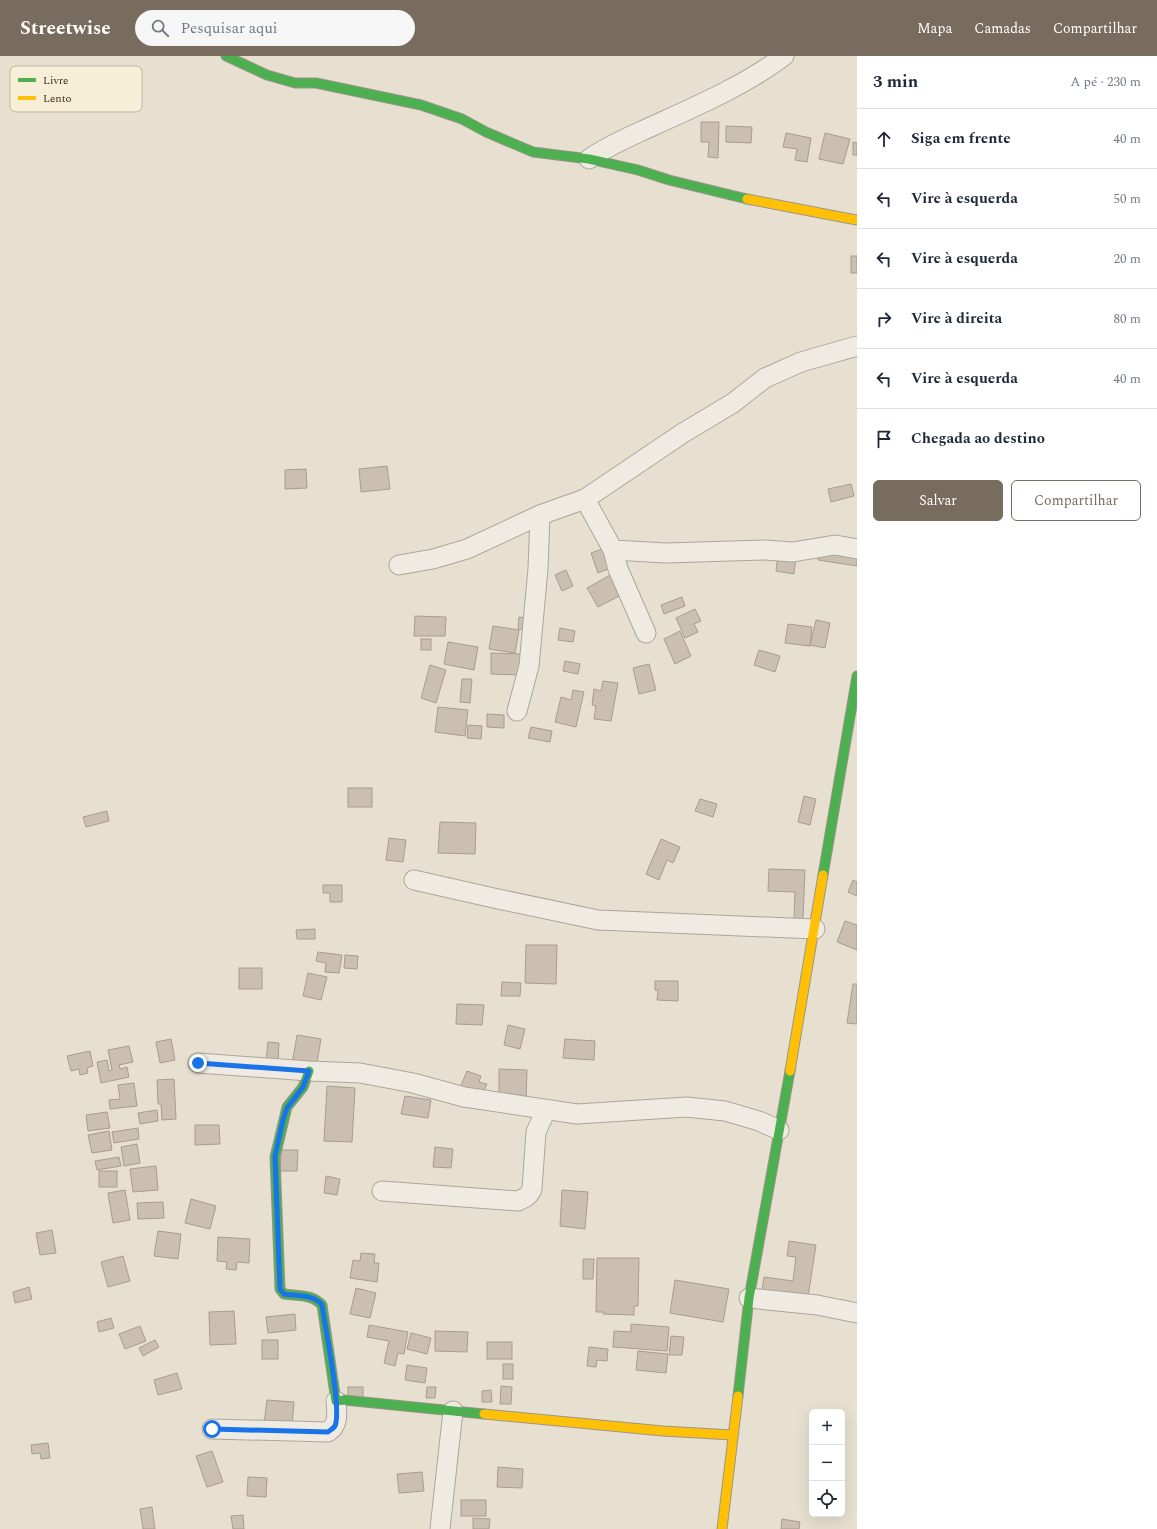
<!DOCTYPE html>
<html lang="pt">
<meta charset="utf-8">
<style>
:root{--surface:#fff;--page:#f6f6f7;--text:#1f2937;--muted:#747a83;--line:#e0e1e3;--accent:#786c5e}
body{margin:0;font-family:Spectral,serif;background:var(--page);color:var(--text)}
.controls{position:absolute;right:12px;bottom:12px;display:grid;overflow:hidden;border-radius:6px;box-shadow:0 4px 16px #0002}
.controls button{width:36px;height:36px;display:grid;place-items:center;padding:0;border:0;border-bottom:1px solid var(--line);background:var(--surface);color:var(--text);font:20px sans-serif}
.stop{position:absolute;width:12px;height:12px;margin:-9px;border:3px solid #1a73e8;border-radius:50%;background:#fff}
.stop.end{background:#1a73e8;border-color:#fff;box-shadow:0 1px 4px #0008}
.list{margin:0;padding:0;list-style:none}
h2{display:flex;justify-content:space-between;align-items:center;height:52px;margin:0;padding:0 16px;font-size:17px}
h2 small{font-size:13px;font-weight:400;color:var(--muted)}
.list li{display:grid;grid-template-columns:26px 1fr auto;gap:12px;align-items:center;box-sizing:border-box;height:60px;padding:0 16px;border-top:1px solid var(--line)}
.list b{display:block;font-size:15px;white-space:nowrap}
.list em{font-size:13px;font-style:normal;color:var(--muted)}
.actions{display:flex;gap:8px;padding:12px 16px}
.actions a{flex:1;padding:9px 0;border:1px solid var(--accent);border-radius:6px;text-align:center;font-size:14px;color:var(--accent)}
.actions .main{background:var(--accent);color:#fff}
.icon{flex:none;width:22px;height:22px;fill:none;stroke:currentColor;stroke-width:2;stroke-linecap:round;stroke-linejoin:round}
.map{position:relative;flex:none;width:857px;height:1473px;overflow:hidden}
header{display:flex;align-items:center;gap:24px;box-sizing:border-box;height:56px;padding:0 20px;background:var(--accent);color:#fff}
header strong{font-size:19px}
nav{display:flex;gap:22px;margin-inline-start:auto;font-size:14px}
.search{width:280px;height:36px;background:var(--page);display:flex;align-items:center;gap:10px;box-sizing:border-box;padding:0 14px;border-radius:22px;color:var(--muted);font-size:15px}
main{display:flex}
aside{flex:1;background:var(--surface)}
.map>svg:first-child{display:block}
.building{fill:#cbbfb2;stroke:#a89c90}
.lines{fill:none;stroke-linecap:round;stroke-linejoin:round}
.street-casing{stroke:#ada599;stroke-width:21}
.fast-casing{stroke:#9c958a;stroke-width:11}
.slow-casing{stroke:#9c958a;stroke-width:11}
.street{stroke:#efebe3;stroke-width:19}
.fast{stroke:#4caf50;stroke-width:9}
.slow{stroke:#ffc107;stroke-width:9}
.route{stroke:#1a73e8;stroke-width:5}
.key{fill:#f7eed8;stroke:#bfb4a1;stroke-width:1}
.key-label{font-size:11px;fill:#3d2e20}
</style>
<header>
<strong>Streetwise</strong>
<div class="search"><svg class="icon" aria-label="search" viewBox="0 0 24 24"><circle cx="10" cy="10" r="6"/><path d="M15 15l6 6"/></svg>Pesquisar aqui</div>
<nav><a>Mapa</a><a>Camadas</a><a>Compartilhar</a></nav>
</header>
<main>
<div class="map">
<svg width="857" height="1473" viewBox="0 0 857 1473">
<rect width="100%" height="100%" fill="#e7e0d1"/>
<g class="building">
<path d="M701 66H719L718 102 708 101 709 86H701Z"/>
<path d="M726 70 752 71 751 87 726 86Z"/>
<path d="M786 77 811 82 807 106 795 104 797 93 783 91Z"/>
<path d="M825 77 850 83 843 108 819 103Z"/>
<path d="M853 86 857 87V99H853Z"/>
<rect x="851" y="200" width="6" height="17"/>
<path d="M387 410 390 433 361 436 359 413Z"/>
<path d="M306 413 307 432 285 433V414Z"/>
<path d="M851 428 854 440 831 446 828 433Z"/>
<path d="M605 492 613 511 598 517 591 497Z"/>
<path d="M820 493 857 499V510L818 504Z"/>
<path d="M778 497 796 500 794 518 776 515Z"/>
<path d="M566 514 573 530 562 535 555 519Z"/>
<path d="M614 517 625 537 598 551 587 532Z"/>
<path d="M682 541 685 550 664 558 661 549Z"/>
<path d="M695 553 701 565 694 568 698 576 685 582 676 562Z"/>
<path d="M415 560 446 561 445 580H414Z"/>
<path d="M519 561 528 562 526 574 518 573Z"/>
<path d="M816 564 830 567 825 592 810 589Z"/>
<path d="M788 568 812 571 810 590 785 587Z"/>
<path d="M493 570 519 574 515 597 489 593Z"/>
<path d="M560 572 575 575 573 586 558 584Z"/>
<path d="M680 575 691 600 675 608 664 583Z"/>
<rect x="421" y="583" width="10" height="11"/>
<path d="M448 586 478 591 474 614 444 608Z"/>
<path d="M759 594 780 600 775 616 754 609Z"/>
<path d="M491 597 520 598V619L491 618Z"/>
<path d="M565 605 580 608 578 618 563 615Z"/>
<path d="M649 608 656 634 639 638 633 612Z"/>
<path d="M430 609 446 614 436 647 421 642Z"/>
<path d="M462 623H472L470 647 460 646Z"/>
<path d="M603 625 618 627 611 665 594 663 596 650 592 649 594 633 601 635Z"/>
<path d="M573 634 584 636 576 671 555 666 561 641 571 644Z"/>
<path d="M438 651 468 654 465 680 435 676Z"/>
<path d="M487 658 504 659V672L487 671Z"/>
<path d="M468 669 482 670 481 683 467 682Z"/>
<path d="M531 671 552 675 550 686 528 682Z"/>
<rect x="348" y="732" width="24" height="19"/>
<path d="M804 740 816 743 810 769 798 766Z"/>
<path d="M700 743 717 748 713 761 695 755Z"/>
<path d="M107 755 109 765 86 771 83 761Z"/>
<path d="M440 766 476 767 475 798 438 797Z"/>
<path d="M389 782 406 784 403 806 386 804Z"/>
<path d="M661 783 680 791 673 807 667 804 659 824 646 818Z"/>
<path d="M769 813 805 814 803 863 794 862 795 836 768 835Z"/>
<path d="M853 824 857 826V840L848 836Z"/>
<path d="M323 829H342V846H330V837H323Z"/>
<path d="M845 865 857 869V894L837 886Z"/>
<path d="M315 873V883H297L296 874Z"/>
<path d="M526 889H557L556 928 525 927Z"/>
<path d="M318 896 342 899 339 917 325 916 326 907 316 905Z"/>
<path d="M345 899 358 900 357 913 344 912Z"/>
<rect x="239" y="912" width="23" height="21"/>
<path d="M308 917 327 921 321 944 303 940Z"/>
<path d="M655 925H678V945L657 944 658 934H655Z"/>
<path d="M502 926 521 927 520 940H501Z"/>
<path d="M853 928H857V968L847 967Z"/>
<path d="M457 948 484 949 482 969 456 968Z"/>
<path d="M508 969 525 973 520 993 504 989Z"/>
<path d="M297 979 321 983 316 1012 292 1008Z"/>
<path d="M171 983 175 1004 160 1007 156 986Z"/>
<path d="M565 983 595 985 594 1004 563 1002Z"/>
<path d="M268 986 279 987 278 1006 266 1005Z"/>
<path d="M129 990 133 1006 119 1009 120 1013 127 1011 129 1021 101 1027 97 1006 107 1004 109 1015 112 1014 108 994Z"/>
<path d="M90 995 93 1010 87 1012 88 1017 80 1019 79 1013 71 1015 67 1000Z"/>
<path d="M499 1013 527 1014 526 1045 499 1044Z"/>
<path d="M467 1015 481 1020 479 1026 487 1028 483 1037 459 1034Z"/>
<path d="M174 1023 176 1063 162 1064 161 1048H158L157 1024Z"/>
<path d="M134 1027 137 1050 110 1053 109 1044 120 1043 118 1029Z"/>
<path d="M327 1030 355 1032 352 1086 324 1085Z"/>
<path d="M405 1040 431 1044 428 1062 401 1058Z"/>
<path d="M157 1054 158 1065 140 1068 138 1057Z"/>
<path d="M107 1056 110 1072 88 1075 86 1059Z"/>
<path d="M195 1069H219L220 1088 195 1089Z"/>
<path d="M138 1072 139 1083 114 1087 112 1076Z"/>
<path d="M109 1075 112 1094 92 1097 88 1079Z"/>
<path d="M137 1088 140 1107 124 1110 121 1091Z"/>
<path d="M435 1091 453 1093 451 1112 433 1111Z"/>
<path d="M281 1094H298L297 1115H280Z"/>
<path d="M119 1101 121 1110 97 1114 95 1105Z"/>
<path d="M156 1110 158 1134 133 1136 130 1113Z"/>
<rect x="99" y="1115" width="18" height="16"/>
<path d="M326 1120 340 1123 337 1139 324 1137Z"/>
<path d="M125 1134 130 1164 113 1167 108 1137Z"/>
<path d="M562 1134 588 1136 585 1173 560 1170Z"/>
<path d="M191 1143 216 1150 210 1173 185 1167Z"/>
<path d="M163 1146 164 1162 138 1163 137 1147Z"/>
<path d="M52 1174 56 1197 40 1199 36 1177Z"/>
<path d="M158 1175 181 1178 178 1203 154 1200Z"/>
<path d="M218 1181 250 1183 249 1207 237 1206 236 1214 226 1213 227 1206 217 1205Z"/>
<path d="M789 1185 816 1189 808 1241 762 1234 764 1221 793 1225 796 1201 787 1200Z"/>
<path d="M361 1197 375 1198 374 1207H379L377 1226 350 1222 353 1204 360 1205Z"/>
<path d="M123 1200 130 1225 108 1231 101 1206Z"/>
<path d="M597 1202H639L638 1250H634V1259L603 1258V1256H596Z"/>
<path d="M583 1203H594L593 1223H583Z"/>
<path d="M675 1224 729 1233 723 1266 670 1257Z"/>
<path d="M29 1231 32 1243 15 1247 13 1236Z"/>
<path d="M356 1232 376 1237 370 1262 350 1258Z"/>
<path d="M234 1255 236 1288 210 1289 209 1256Z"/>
<path d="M295 1258 296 1274 268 1277 266 1261Z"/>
<path d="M111 1262 114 1272 99 1276 97 1266Z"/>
<path d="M631 1268 669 1271 667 1295 613 1291 614 1275 631 1276Z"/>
<path d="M369 1269 408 1276 404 1298 398 1297 395 1310 384 1307 389 1285 367 1281Z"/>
<path d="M140 1270 146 1285 125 1293 119 1278Z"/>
<path d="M435 1275 468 1276 467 1296 435 1295Z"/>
<path d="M411 1277 431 1282 427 1298 407 1293Z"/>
<path d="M671 1280 684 1281 682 1299H669Z"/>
<path d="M155 1284 159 1291 143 1300 139 1292Z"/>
<rect x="262" y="1284" width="16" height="19"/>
<rect x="487" y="1286" width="25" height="17"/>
<path d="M589 1291 608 1293 607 1305 597 1304 596 1311 587 1310Z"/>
<path d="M638 1295 668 1298 666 1317 636 1314Z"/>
<rect x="503" y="1308" width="10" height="15"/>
<path d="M407 1309 427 1312 425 1327 405 1324Z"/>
<path d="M177 1317 182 1333 158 1339 154 1324Z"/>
<path d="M501 1330 512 1331 511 1348H500Z"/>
<rect x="348" y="1331" width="15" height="10"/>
<path d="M427 1331H436L435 1342H426Z"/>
<path d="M491 1334 492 1346H482V1335Z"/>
<path d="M267 1344 294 1346 292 1371 264 1368Z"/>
<path d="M48 1387 50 1402 41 1403 40 1397 32 1398 31 1389Z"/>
<path d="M212 1395 223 1426 207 1431 196 1400Z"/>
<path d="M498 1411 523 1413 522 1432 497 1431Z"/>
<path d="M422 1416 424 1435 399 1437 397 1418Z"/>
<path d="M248 1421 267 1422 266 1441 247 1440Z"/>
<rect x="461" y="1444" width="25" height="16"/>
<path d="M152 1451 155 1473H143L140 1453Z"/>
<path d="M243 1459 244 1473H233L231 1460Z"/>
<path d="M473 1462 490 1463 489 1473H473Z"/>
<path d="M782 1463 800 1466 799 1473H781Z"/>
</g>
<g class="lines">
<g class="street-casing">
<g id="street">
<path d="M589 103C610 88 634 79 657 68 699 49 747 28 784 0"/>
<path d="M585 443 613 494 666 497 765 494 793 496 835 489 857 493"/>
<path d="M613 494 618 513 646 577"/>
<path d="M399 509 433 503 467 493 540 459 585 443 683 377 733 347 765 322 801 306 857 290"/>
<path d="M517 655 529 610 538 513 540 459"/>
<path d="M414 824 498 843 598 864 815 873"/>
<path d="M198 1007 309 1015 360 1017 413 1027 464 1041 577 1058 687 1051 725 1055 759 1065 779 1074"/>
<path d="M382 1135 518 1145C525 1142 529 1140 532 1133L536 1076 546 1054"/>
<path d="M749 1242 817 1249 857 1257"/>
<path d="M212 1373 328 1376C339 1369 337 1357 336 1345"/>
<path d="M440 1473 453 1355"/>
</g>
</g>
<g class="fast-casing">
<g id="fast">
<path d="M226 0 267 19 295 27H316L421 49 462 63 486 76 533 96 589 103 638 114 669 124 747 143"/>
<path d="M823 819 857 620"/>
<path d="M309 1015 303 1031 287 1051 275 1101 280 1233 284 1238C298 1240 312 1238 322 1249L336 1345 344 1344 484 1358"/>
<path d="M738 1340 749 1242 790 1015"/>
</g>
</g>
<g class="slow-casing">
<g id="slow">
<path d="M747 143 857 164"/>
<path d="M790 1015 823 819"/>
<path d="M484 1358 663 1375 732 1379"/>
<path d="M722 1473 738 1340"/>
</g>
</g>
<use href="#street" class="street"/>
<use href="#fast" class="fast"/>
<use href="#slow" class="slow"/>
</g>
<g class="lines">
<path class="route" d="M198 1007 309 1015 303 1031 287 1052 283 1064 275 1100 280 1233 284 1238C296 1240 314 1238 322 1249 325 1271 342 1354 335 1370 333 1373 330 1374 328 1376L212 1373"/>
</g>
<rect x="10" y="10" width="132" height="46" rx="6" class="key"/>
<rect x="18" y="22" width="18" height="4" fill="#4caf50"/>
<rect x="18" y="40" width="18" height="4" fill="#ffc107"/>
<g class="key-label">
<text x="43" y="28">Livre</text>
<text x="43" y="46">Lento</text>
</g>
</svg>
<div class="controls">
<button>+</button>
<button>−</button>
<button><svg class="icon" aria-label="locate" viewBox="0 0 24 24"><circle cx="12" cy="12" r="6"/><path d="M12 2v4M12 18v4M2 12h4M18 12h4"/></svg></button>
</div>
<div class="stop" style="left:212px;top:1373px"></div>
<div class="stop end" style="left:198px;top:1007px"></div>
</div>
<aside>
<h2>3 min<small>A pé · 230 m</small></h2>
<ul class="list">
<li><svg class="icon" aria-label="ahead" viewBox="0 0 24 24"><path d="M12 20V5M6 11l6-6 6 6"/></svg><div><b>Siga em frente</b></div><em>40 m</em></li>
<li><svg class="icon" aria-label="left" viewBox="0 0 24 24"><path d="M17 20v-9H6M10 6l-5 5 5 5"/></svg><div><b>Vire à esquerda</b></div><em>50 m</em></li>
<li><svg class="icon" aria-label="left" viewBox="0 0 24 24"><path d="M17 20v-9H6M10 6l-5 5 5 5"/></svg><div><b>Vire à esquerda</b></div><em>20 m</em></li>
<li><svg class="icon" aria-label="right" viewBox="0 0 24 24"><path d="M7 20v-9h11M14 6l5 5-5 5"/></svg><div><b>Vire à direita</b></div><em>80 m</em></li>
<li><svg class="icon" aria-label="left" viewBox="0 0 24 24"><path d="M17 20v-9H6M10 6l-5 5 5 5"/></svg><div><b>Vire à esquerda</b></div><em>40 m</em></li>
<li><svg class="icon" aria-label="arrive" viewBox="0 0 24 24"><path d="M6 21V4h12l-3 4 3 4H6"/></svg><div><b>Chegada ao destino</b></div></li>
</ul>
<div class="actions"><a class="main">Salvar</a><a>Compartilhar</a></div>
</aside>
</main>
